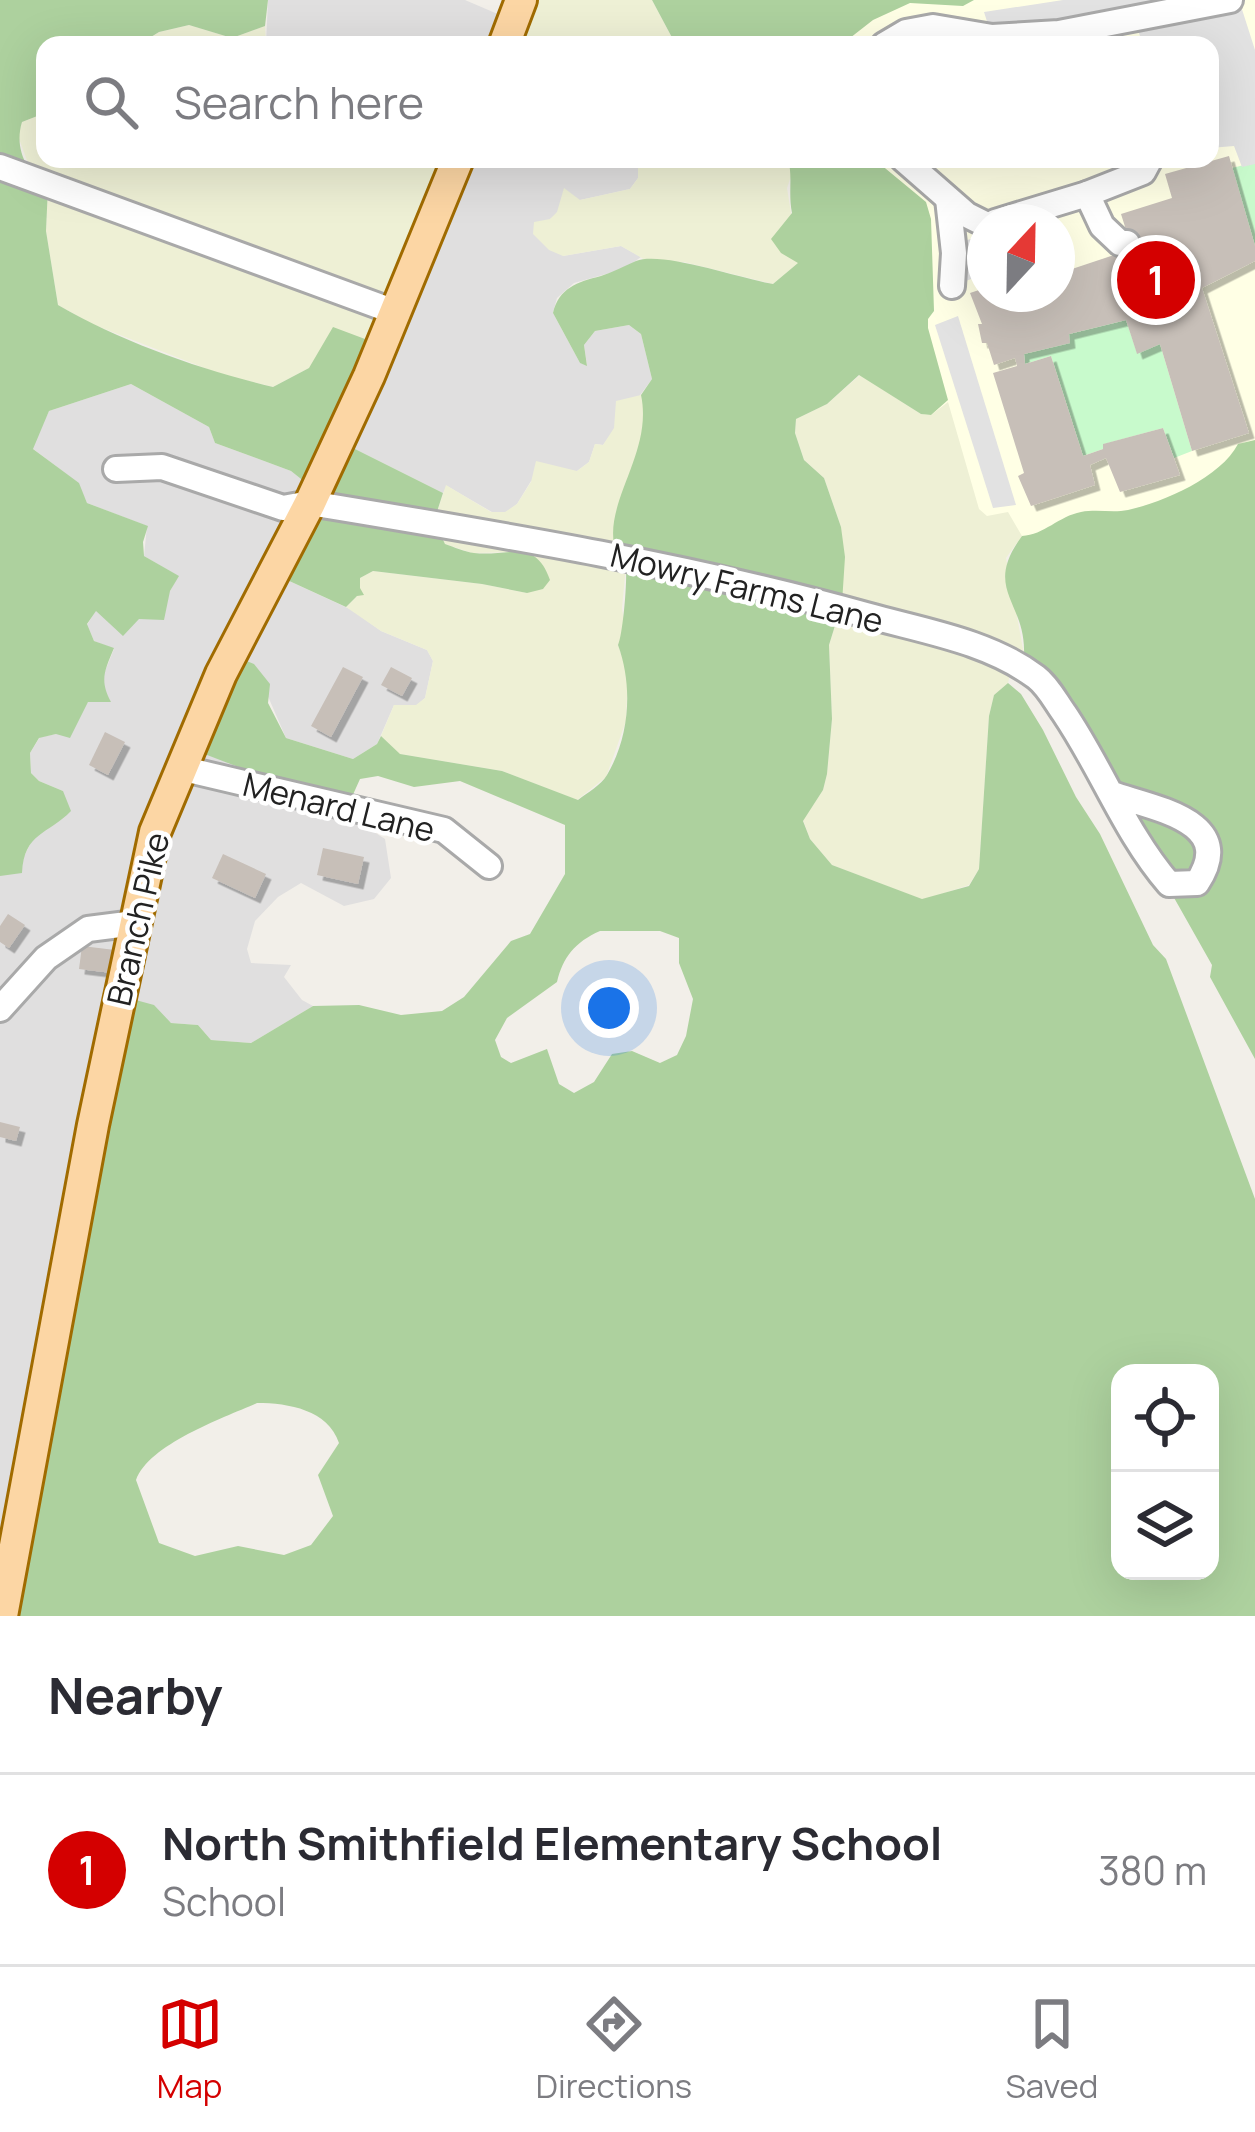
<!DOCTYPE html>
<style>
:root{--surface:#fff;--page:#f2f2f3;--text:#2b2b33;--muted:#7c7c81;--line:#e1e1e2;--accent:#d40000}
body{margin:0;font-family:Manrope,sans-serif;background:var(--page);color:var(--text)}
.controls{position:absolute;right:36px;bottom:36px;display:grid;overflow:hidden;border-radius:24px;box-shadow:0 12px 48px #0002}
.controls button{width:108px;height:108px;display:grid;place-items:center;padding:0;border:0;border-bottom:3px solid var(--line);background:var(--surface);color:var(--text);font:60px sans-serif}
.compass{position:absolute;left:967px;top:204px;width:108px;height:108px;border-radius:50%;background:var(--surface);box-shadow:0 12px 48px #0002;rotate:22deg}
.you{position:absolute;left:609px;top:1008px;width:42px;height:42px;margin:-30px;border:9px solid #fff;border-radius:50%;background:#1a73e8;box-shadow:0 0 0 18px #1a73e833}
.badge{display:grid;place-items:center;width:78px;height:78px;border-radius:50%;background:var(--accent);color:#fff;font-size:39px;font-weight:700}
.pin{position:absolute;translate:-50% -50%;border:6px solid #fff;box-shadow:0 3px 12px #0006}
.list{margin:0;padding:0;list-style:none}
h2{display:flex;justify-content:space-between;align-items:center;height:156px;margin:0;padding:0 48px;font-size:51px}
h2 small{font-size:39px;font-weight:400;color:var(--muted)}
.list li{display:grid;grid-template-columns:78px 1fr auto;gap:36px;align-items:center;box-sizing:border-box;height:192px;padding:0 48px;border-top:3px solid var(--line)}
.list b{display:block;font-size:45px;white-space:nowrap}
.list p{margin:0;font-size:39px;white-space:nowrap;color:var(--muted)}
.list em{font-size:39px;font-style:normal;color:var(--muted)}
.icon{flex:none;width:66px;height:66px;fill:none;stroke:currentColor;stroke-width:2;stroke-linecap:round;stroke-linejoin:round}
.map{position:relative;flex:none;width:1255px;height:1616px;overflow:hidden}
.search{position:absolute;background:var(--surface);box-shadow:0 12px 48px #0002;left:36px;right:36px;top:36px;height:132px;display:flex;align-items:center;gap:30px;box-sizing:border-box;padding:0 42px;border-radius:24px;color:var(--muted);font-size:45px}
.sheet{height:348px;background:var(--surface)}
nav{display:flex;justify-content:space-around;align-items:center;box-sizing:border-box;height:168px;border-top:3px solid var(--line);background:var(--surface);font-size:33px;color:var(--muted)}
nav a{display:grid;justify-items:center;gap:6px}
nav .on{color:var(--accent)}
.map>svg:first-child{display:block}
.residential{fill:#e0dfdf}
.education{fill:#ffffe5;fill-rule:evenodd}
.farmland{fill:#eef0d5}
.forest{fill:#add19e;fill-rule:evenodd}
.park{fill:#c8facc}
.parking{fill:#e2e2e2}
.building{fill:#c7bfb8;filter:url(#shadow)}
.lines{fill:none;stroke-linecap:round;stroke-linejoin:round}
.minor-casing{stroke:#a9a9a9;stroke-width:30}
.major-casing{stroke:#a06b00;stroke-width:36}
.minor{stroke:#fff;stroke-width:24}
.major{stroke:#fcd6a4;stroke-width:30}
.labels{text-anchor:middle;stroke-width:9;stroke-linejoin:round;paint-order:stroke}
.street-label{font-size:33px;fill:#222;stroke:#fff}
</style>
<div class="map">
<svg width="1255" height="1616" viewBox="0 0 1255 1616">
<defs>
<filter id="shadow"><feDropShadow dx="5.5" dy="5.5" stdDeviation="0" flood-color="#0004"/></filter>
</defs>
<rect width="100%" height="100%" fill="#f2efe9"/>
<g class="residential">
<path d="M268 0H465L512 20 503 45H266Z"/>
<path d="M458 159H638V178L630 189 580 200 550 219 563 256 621 246 641 257 624 269 574 283 557 298 553 313 580 363 587 365 584 345 595 331 629 325 641 334 652 379 603 445 595 444 589 462 577 471 531 481 517 504 505 513 492 512 447 486 443 493 339 441Z"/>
<path d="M131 384 209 427 215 443 291 471 315 489 274 574 352 610 381 631 427 650 433 661 425 698 417 705H394L377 744 353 759 286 738 254 664 290 787 357 821 385 839 391 878 374 899 344 906 301 883 278 897 255 921 247 949 251 963 291 965 284 977 302 1000 313 1006 251 1043 211 1040 198 1025 171 1023 160 1015 0 1616V876L23 858 35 835 47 827 63 791 39 781 31 773 30 753 40 737 56 734 88 702 110 701 102 686 103 676 114 649 94 641 87 625 96 610 113 622 139 618 170 591 178 576 144 556 147 526 87 503 78 483 32 448 49 411Z"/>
</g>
<path class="education" d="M810 0H1255V474L999 548 839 265 813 159H1210V45H513L801 31ZM985 222H1057V294H985Z"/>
<g class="farmland">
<path d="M520 0H652L676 45H503Z"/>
<path d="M189 25 232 38 265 26 266 45H138L159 32Z"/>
<path d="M45 113V159H458L382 344 309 368 273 387 220 374 92 324 58 305 46 231 48 187 33 177 18 136 22 122Z"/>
<path d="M638 159H788L792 173 787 188 799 263 773 284 684 262 647 261 621 246 563 256 549 250 533 234 534 222 550 219 557 212 564 188 580 200 630 189 638 178Z"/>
<path d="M860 375 921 414 931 415 948 402 979 509 987 516 1008 512 1022 536 1006 558 1024 654 1012 666 1008 683 994 695 989 716 979 869 969 885 923 900 832 865 810 839 803 820 823 790 827 774 832 719 829 645 842 603 841 527 824 478 804 460 795 433 796 419 827 404Z"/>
<path d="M641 395 646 416 636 460 617 511 626 566 622 608 625 632 618 645 628 674 626 721 606 777 577 800 502 771 399 754 381 736 394 705H416L425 698 433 661 427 650 381 631 346 607 357 596 360 578 373 571 482 584 527 593V552L472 553 445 544 434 521 446 485 491 512H505L517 504 531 482 536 461 577 471 589 462 595 444 603 445 614 428 616 401Z"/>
</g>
<g class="forest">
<path d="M0 0H268L265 26 232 38 189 25 159 32 138 45H45V113L22 122C14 148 26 172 48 187L46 231 58 305C124 343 199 369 273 387L309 368 333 327 381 345 339 441 443 493 434 521 445 544C454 547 465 552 474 553 509 557 535 537 550 580L543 589 527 593 482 584 373 571 360 578V588L364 595 357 596 346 607 274 574 315 490 291 471 215 443 209 427 131 384 49 411 33 449 79 483 87 503 148 526 143 542 144 556 179 576 170 591 164 620 139 619 123 636 96 611 87 624 94 641 114 648C105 670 99 680 111 702H88L70 738 56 734 39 738 30 753 31 773 39 781 63 791 71 811C48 835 24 832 22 873L0 876Z"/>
<path d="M652 0H974L963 6 910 3 873 20 841 45H676Z"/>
<path d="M788 159H874L926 202 931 219 934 311 928 319V328L948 400 931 415 921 414 859 375 827 404 796 419 795 433 804 460 824 478 841 527 845 557 842 603 829 645 832 719 827 774 823 790 803 821 810 839 832 865 922 899 969 886 979 869 989 716 994 695 1008 683 1021 694 1043 730 1076 797 1100 834 1153 945 1166 959 1255 1199V1616H2L121 996 154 1005 171 1023 198 1025 211 1040 251 1043 313 1006 359 1005 401 1015 442 1011 464 997 511 941 530 934 565 874V825L460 781 414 787 378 776 360 779 351 799 290 787 189 748 232 655 254 664 270 684 268 703 286 738 353 759 377 744 381 736 400 754 502 771 578 800C587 793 601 785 607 775 630 736 633 686 618 645 623 634 627 583 626 570 625 560 615 553 614 544 606 499 653 451 641 395L652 379 641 334 629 325 595 331 584 345 587 366 580 363 553 313C559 288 577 282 601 276 613 272 624 266 636 261 663 251 741 279 773 284L798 263 781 253 771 239 792 213C788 193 793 176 788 159ZM600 931H660L679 938V963L693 999 686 1036 677 1055 660 1063 632 1051 612 1054 594 1082 574 1093 559 1084 547 1049 511 1063 501 1057 495 1040 507 1018 557 982C563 957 575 942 600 931ZM1120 1373H1210V1571H1120ZM257 1403C289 1403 328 1410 339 1443L318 1475 333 1516 311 1545 284 1555 238 1546 195 1556 159 1543 136 1480C149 1444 223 1418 257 1403Z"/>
<path d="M1255 440V1059L1210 977 1212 965 1050 678 1038 661 1024 654C1026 601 982 590 1022 536 1044 535 1059 516 1081 512 1097 509 1113 513 1128 510 1164 502 1221 477 1238 444Z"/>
</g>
<g class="park">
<path d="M1252 163 1255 164V246L1232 168Z"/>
<path d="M1126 320 1137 353 1160 344 1192 451 1174 458 1163 428 1104 444 1103 449 1083 456 1051 356 1025 364 1024 354 1069 343V334Z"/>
</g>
<g class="parking">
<path d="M1063 0H1239L1255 50V164L1242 167 1234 146 1210 148V45H1143L1134 18 992 37 984 12Z"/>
<path d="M978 237 985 274 952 286 953 244Z"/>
<path d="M958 316 1016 505 993 508 935 325Z"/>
</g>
<g class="building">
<path d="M1229 156 1255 246V261L1202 288 1249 433 1192 451 1160 344 1137 354 1126 320 1069 334 1070 343 1024 354 1025 364 1051 356 1083 456 1103 449V444L1163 428 1180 475 1120 492 1106 458 1090 465 1095 485 1031 506 1018 476 1024 473 993 373 1017 366 1015 358 994 365 987 343H982L978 324H982L970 293 985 288V294H1057V274L1132 249 1121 214 1172 198 1165 174Z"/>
<path d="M343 667 363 677 331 737 311 726Z"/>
<path d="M391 667 412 678 402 696 381 685Z"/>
<path d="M105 732 125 742 108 775 89 765Z"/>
<path d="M323 848 364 857 358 884 317 875Z"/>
<path d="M223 854 266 874 255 898 212 878Z"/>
<path d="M8 914 25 925 9 948 0 942V926Z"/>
<path d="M82 946 115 950 112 973 79 969Z"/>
<path d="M0 1122 20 1127 16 1141 0 1137Z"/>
</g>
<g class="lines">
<g class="minor-casing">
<g id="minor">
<path d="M884 45 906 32 933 27 992 37 1059 33 1230 0"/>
<path d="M903 159 967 215 985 224"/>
<path d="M0 167 395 312"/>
<path d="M948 199 954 253 952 286"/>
<path d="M995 222 1087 194"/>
<path d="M1127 243H1120L1102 226 1087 194 1143 172 1150 159"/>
<path d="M116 469 162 467 283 508 310 503C497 534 683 564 866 615 923 631 988 641 1036 677 1048 686 1056 702 1064 713 1102 769 1125 833 1169 884L1197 883C1238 822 1157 809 1112 794"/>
<path d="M180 768 444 830 489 866"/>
<path d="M0 1009 46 958 88 929 135 923"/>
</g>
</g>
<g class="major-casing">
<g id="major">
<path d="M504 45 521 0"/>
<path d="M2 1616 93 1125 155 832 221 674 310 503 369 376 458 159"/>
</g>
</g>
<use href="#minor" class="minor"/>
<use href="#major" class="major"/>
</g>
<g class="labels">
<g class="street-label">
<text transform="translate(747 588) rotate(14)" y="12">Mowry Farms Lane</text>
<text transform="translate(339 807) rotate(14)" y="12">Menard Lane</text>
<text transform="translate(138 919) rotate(-77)" y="12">Branch Pike</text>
</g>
</g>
</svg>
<div class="controls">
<button><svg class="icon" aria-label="locate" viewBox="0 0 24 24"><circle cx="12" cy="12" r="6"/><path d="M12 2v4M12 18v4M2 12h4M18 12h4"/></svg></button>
<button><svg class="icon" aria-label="layers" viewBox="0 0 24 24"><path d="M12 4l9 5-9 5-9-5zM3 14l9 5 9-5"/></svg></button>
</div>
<svg class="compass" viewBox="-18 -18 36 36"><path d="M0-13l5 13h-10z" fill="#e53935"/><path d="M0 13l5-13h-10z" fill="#7c7c81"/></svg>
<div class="you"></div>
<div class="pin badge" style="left:1156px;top:280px">1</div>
<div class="search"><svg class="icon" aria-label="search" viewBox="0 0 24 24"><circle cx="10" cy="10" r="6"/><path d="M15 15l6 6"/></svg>Search here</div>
</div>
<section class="sheet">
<h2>Nearby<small></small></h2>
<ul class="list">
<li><span class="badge">1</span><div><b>North Smithfield Elementary School</b><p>School</p></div><em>380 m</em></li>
</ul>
</section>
<nav>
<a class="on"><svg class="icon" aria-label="map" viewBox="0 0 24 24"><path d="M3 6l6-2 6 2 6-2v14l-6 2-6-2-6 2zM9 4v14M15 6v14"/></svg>Map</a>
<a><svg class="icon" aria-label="directions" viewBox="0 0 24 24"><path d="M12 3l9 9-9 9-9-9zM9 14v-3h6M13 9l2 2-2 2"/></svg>Directions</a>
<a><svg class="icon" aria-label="saved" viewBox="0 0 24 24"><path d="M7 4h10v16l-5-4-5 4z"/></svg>Saved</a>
</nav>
